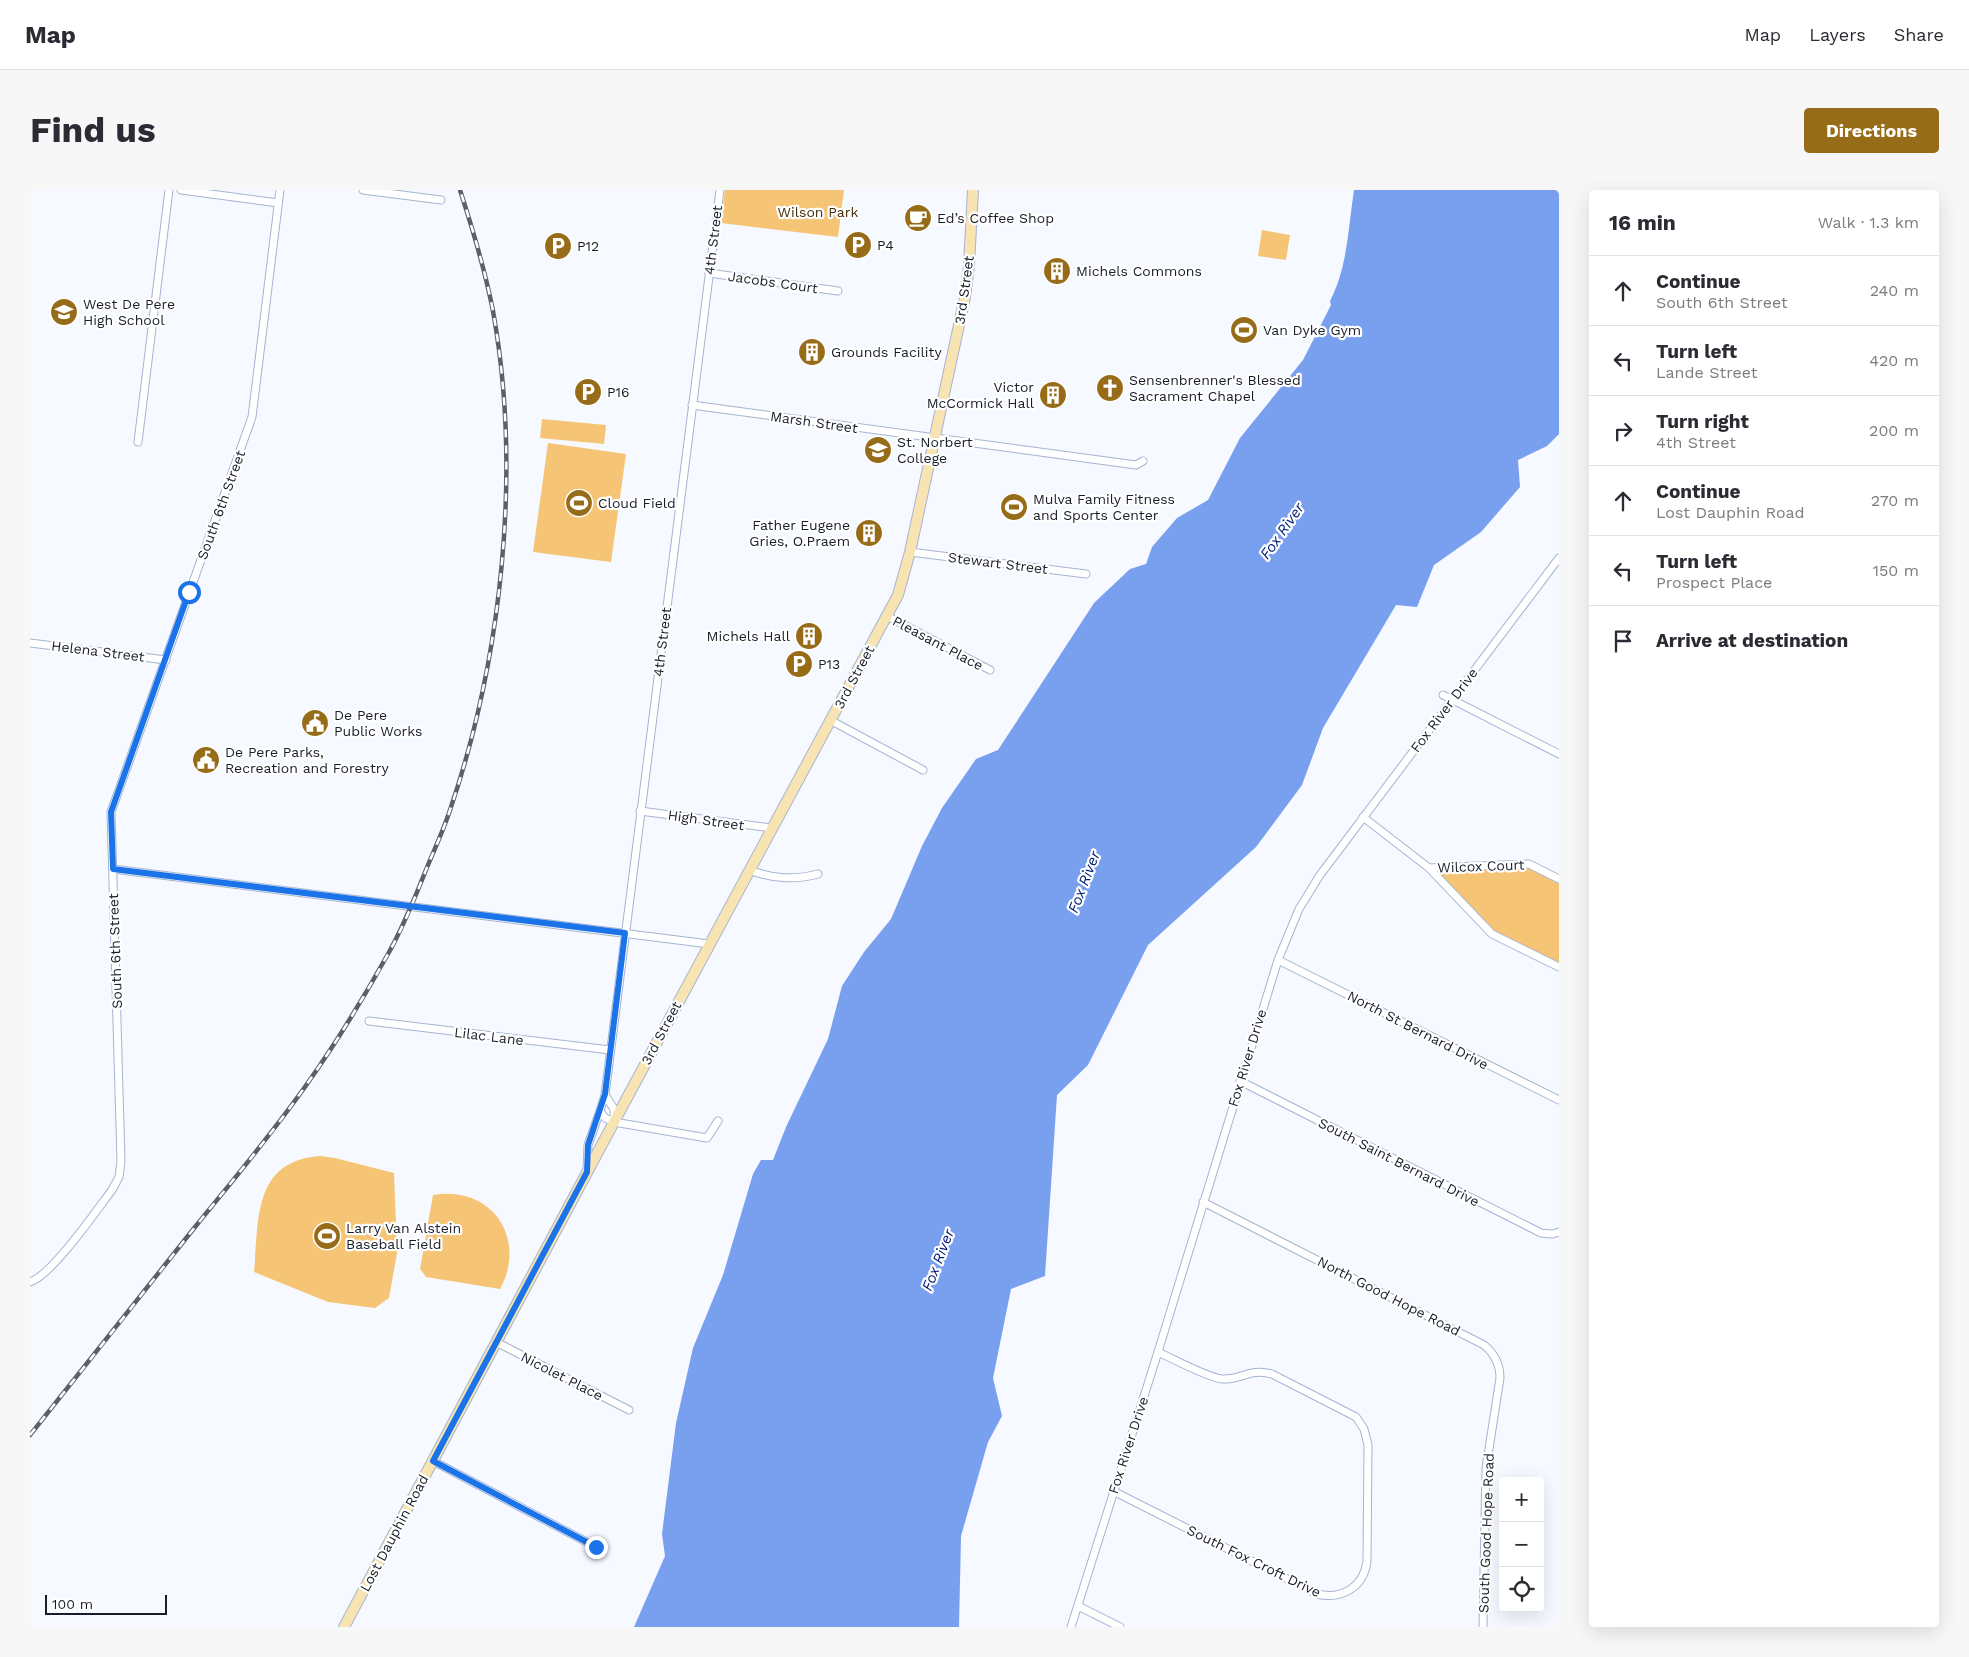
<!DOCTYPE html>
<meta charset="utf-8">
<style>
:root{--surface:#fff;--page:#f7f7f7;--text:#2b2b33;--muted:#7c7c81;--line:#e1e1e2;--accent:#976c19}
body{margin:0;font-family:"Work Sans",sans-serif;background:var(--page);color:var(--text)}
.controls{position:absolute;right:15px;bottom:15px;display:grid;overflow:hidden;border-radius:5px;box-shadow:0 5px 20px #0002}
.controls button{width:45px;height:45px;display:grid;place-items:center;padding:0;border:0;border-bottom:1px solid var(--line);background:var(--surface);color:var(--text);font:25px sans-serif}
.scale{position:absolute;left:15px;bottom:12px;width:122px;box-sizing:border-box;padding-left:5px;border:2px solid #181d28;border-top:0;font-size:14px;line-height:18px;white-space:nowrap;color:#181d28;-webkit-text-stroke:4px #fff;paint-order:stroke}
.stop{position:absolute;width:15px;height:15px;margin:-11px;border:4px solid #1a73e8;border-radius:50%;background:#fff}
.stop.end{background:#1a73e8;border-color:#fff;box-shadow:0 1px 5px #0008}
.list{margin:0;padding:0;list-style:none}
h2{display:flex;justify-content:space-between;align-items:center;height:65px;margin:0;padding:0 20px;font-size:21px}
h2 small{font-size:16px;font-weight:400;color:var(--muted)}
.list li{display:grid;grid-template-columns:32px 1fr auto;gap:15px;align-items:center;box-sizing:border-box;height:70px;padding:0 20px;border-top:1px solid var(--line)}
.list b{display:block;font-size:19px;white-space:nowrap}
.list p{margin:0;font-size:16px;white-space:nowrap;color:var(--muted)}
.list em{font-size:16px;font-style:normal;color:var(--muted)}
.icon{flex:none;width:28px;height:28px;fill:none;stroke:currentColor;stroke-width:2;stroke-linecap:round;stroke-linejoin:round}
.map{position:relative;flex:none;width:1529px;height:1437px;overflow:hidden;border-radius:5px}
header{display:flex;align-items:center;gap:30px;box-sizing:border-box;height:70px;padding:0 25px;background:var(--surface);border-bottom:1px solid var(--line)}
header strong{font-size:24px}
nav{display:flex;gap:28px;margin-inline-start:auto;font-size:18px}
.intro{display:flex;align-items:center;justify-content:space-between;box-sizing:border-box;height:120px;padding:0 30px}
h1{margin:0;font-size:35px}
.button{padding:12px 22px;border-radius:5px;background:var(--accent);color:#fff;font-size:18px;font-weight:700}
main{display:flex;gap:30px;padding:0 30px}
aside{flex:1;background:var(--surface);border-radius:5px;box-shadow:0 5px 20px #0002}
.map>svg:first-child{display:block}
.green{fill:#f5c475}
.water{fill:#799fef}
.lines{fill:none;stroke-linecap:round;stroke-linejoin:round}
.minor-casing{stroke:#a5b4d1;stroke-width:9}
.secondary-casing{stroke:#a5b4d1;stroke-width:12}
.minor{stroke:#fff;stroke-width:7}
.secondary{stroke:#f8e4b2;stroke-width:10}
.rail-casing{stroke:#5b5f69;stroke-width:4.5}
.rail{stroke:#fff;stroke-width:2.5;stroke-dasharray:8;stroke-linecap:butt}
.route{stroke:#1a73e8;stroke-width:6}
.labels{text-anchor:middle;stroke-width:4.5;stroke-linejoin:round;paint-order:stroke}
.park-label{font-size:14px;fill:#442e05;stroke:#fff}
.poi-label{font-size:14px;fill:#181d28;stroke:#fff;text-anchor:start}
.street-label{font-size:14px;fill:#181d28;stroke:#fff}
.water-label{font-size:15px;font-style:italic;fill:#04217b;stroke:#fff}
</style>
<header>
<strong>Map</strong>
<nav><a>Map</a><a>Layers</a><a>Share</a></nav>
</header>
<div class="intro"><h1>Find us</h1><a class="button">Directions</a></div>
<main>
<div class="map">
<svg width="1529" height="1437" viewBox="0 0 1529 1437">
<rect width="100%" height="100%" fill="#f6f9ff"/>
<g class="green">
<path d="M695 0H814L808 47 691 33Z"/>
<path d="M1232 40 1260 45 1256 70 1228 66Z"/>
<path d="M512 229 576 235 574 254 510 248Z"/>
<path d="M518 253 596 264 581 372 503 362Z"/>
<path d="M1499 674 1529 689V777L1462 744 1399 678Z"/>
<path d="M290 966 305 968 364 983 367 1063 359 1108 345 1118 298 1112 224 1082C229 1031 222 971 290 966Z"/>
<path d="M411 1004C466 1000 496 1052 470 1099L396 1087 390 1079 403 1005Z"/>
</g>
<path class="water" d="M1324 0H1529V244L1517 256 1488 270 1490 297 1451 342 1404 375 1387 417 1366 415 1293 538 1272 595 1226 657 1118 755 1058 875 1027 905 1015 1086 981 1099 963 1188 972 1226 958 1252 931 1346 929 1437H604L635 1366 632 1344 646 1233 663 1158 693 1085 723 984 731 970H743L756 937 798 849 812 796 834 762 861 729 892 656 912 618 946 569 968 560 1064 413 1100 379 1116 374 1122 357 1147 328 1178 310 1210 248 1273 170 1301 115 1300 111C1318 76 1318 38 1324 0Z"/>
<g class="lines">
<g class="minor-casing">
<g id="minor">
<path d="M151 0 248 13"/>
<path d="M333 0 411 10"/>
<path d="M679 83 808 101"/>
<path d="M662 215 1106 275 1113 271"/>
<path d="M108 252 139 0"/>
<path d="M880 362 1056 384"/>
<path d="M857 426 960 480"/>
<path d="M0 453 136 470"/>
<path d="M1413 505 1529 564"/>
<path d="M800 530 893 580"/>
<path d="M610 621 742 638"/>
<path d="M1333 627 1399 678"/>
<path d="M83 679 679 754"/>
<path d="M720 680C741 689 766 690 788 684"/>
<path d="M1529 689 1499 674 1399 678 1462 744 1529 777"/>
<path d="M1248 770 1529 910"/>
<path d="M339 831 580 860"/>
<path d="M1210 891 1511 1043 1522 1044 1529 1042"/>
<path d="M575 905 584 919V931"/>
<path d="M688 931 677 948 584 932 575 928 570 921 575 905 690 0"/>
<path d="M557 981 558 955 570 921"/>
<path d="M1173 1012 1454 1155C1465 1164 1470 1174 1470 1188L1456 1278 1453 1437"/>
<path d="M0 1092C22 1085 66 1021 82 1000L89 987 91 971 81 622 222 227 250 0"/>
<path d="M466 1152 599 1220"/>
<path d="M403 1271 566 1357"/>
<path d="M1083 1301 1287 1404C1312 1410 1334 1397 1337 1371L1338 1255 1334 1239 1326 1227 1242 1184C1219 1178 1212 1190 1192 1189 1176 1187 1144 1169 1128 1162"/>
<path d="M1048 1416 1090 1437"/>
<path d="M1041 1437 1128 1162 1248 770 1269 719 1290 685 1529 368"/>
</g>
</g>
<g class="secondary-casing">
<path id="secondary" d="M314 1437 584 932 868 405 880 362 935 107 939 75 943 0"/>
</g>
<use href="#minor" class="minor"/>
<use href="#secondary" class="secondary"/>
<g class="rail-casing">
<path id="rail" d="M0 1245C55 1176 110 1107 165 1037 203 990 242 944 277 894 306 853 333 809 358 764 374 736 386 705 398 675 405 658 413 641 419 623 472 469 492 282 463 121 455 80 443 40 430 0"/>
</g>
<use href="#rail" class="rail"/>
</g>
<g class="lines">
<path class="route" d="M159 402 81 622 83 679 595 743 575 904 558 955 557 982 403 1271 566 1357"/>
</g>
<defs>
<g id="cafe-disc" transform="scale(1.4375)"><circle r="9.5" fill="#976c19" stroke="#fff"/><path d="M-5.5-4.5H6V0H3Q3 3.5 0 3.5H-2.5Q-5.5 3.5-5.5 0ZM3-3.2v2h1.7v-2ZM-6 4.5H4V6H-6Z" fill="#fff"/></g>
<g id="parking-disc" transform="scale(1.4375)"><circle r="9.5" fill="#976c19" stroke="#fff"/><path d="M-3.5-5.5H1a3.5 3.5 0 0 1 0 7H-1V5.5H-3.5ZM-1-3.4V-.6H.8a1.4 1.4 0 0 0 0-2.8Z" fill="#fff"/></g>
<g id="building-disc" transform="scale(1.4375)"><circle r="9.5" fill="#976c19" stroke="#fff"/><path d="M-4-6H4V6H1V3H-1V6H-4ZM-2.5-4.3h1.7v1.8h-1.7ZM.8-4.3h1.7v1.8H.8ZM-2.5-1h1.7V.8h-1.7ZM.8-1h1.7V.8H.8Z" fill="#fff"/></g>
<g id="school-disc" transform="scale(1.4375)"><circle r="9.5" fill="#976c19" stroke="#fff"/><path d="M0-5L7-2L0 1L-7-2ZM-4 1L0 2.5L4 1V4Q0 6-4 4Z" fill="#fff"/></g>
<g id="stadium-disc" transform="scale(1.4375)"><circle r="9.5" fill="#976c19" stroke="#fff"/><path d="M0-5a6.5 5 0 1 0 0 10a6.5 5 0 1 0 0-10ZM-3.5-1.8h7v3.6h-7Z" fill="#fff"/></g>
<g id="church-disc" transform="scale(1.4375)"><circle r="9.5" fill="#976c19" stroke="#fff"/><path d="M-1.2-6h2.4v3.5h3.3v2.4h-3.3V6h-2.4V-.1h-3.3v-2.4h3.3Z" fill="#fff"/></g>
<g id="university-disc" transform="scale(1.4375)"><circle r="9.5" fill="#976c19" stroke="#fff"/><path d="M0-5L7-2L0 1L-7-2ZM-4 1L0 2.5L4 1V4Q0 6-4 4Z" fill="#fff"/></g>
<g id="civic-disc" transform="scale(1.4375)"><circle r="9.5" fill="#976c19" stroke="#fff"/><path d="M-.6-6.5H3V-4.5H.6V-3L4-1V1h2V6H-6V1h2V-1L-.6-3ZM-1.2 2.5V6h2.4V2.5Z" fill="#fff"/></g>
</defs>
<g fill-rule="evenodd">
<use href="#cafe-disc" x="888" y="28"/>
<use href="#parking-disc" x="828" y="55"/>
<use href="#parking-disc" x="528" y="56"/>
<use href="#building-disc" x="1027" y="81"/>
<use href="#school-disc" x="34" y="122"/>
<use href="#stadium-disc" x="1214" y="140"/>
<use href="#building-disc" x="782" y="162"/>
<use href="#church-disc" x="1080" y="198"/>
<use href="#parking-disc" x="558" y="202"/>
<use href="#building-disc" x="1023" y="205"/>
<use href="#university-disc" x="848" y="260"/>
<use href="#stadium-disc" x="549" y="313"/>
<use href="#stadium-disc" x="984" y="317"/>
<use href="#building-disc" x="839" y="343"/>
<use href="#building-disc" x="779" y="446"/>
<use href="#parking-disc" x="769" y="474"/>
<use href="#civic-disc" x="285" y="533"/>
<use href="#civic-disc" x="176" y="570"/>
<use href="#stadium-disc" x="297" y="1046"/>
</g>
<g class="labels">
<g class="park-label">
<text x="788" y="27">Wilson Park</text>
</g>
<g class="poi-label">
<text x="907" y="33">Ed’s Coffee Shop</text>
<text x="847" y="60">P4</text>
<text x="547" y="61">P12</text>
<text x="1046" y="86">Michels Commons</text>
<text x="53" y="119">West De Pere<tspan x="53" dy="16">High School</tspan></text>
<text x="1233" y="145">Van Dyke Gym</text>
<text x="801" y="167">Grounds Facility</text>
<text x="1099" y="195">Sensenbrenner's Blessed<tspan x="1099" dy="16">Sacrament Chapel</tspan></text>
<text x="1004" y="202" text-anchor="end">Victor<tspan x="1004" dy="16">McCormick Hall</tspan></text>
<text x="577" y="207">P16</text>
<text x="867" y="257">St. Norbert<tspan x="867" dy="16">College</tspan></text>
<text x="1003" y="314">Mulva Family Fitness<tspan x="1003" dy="16">and Sports Center</tspan></text>
<text x="568" y="318">Cloud Field</text>
<text x="820" y="340" text-anchor="end">Father Eugene<tspan x="820" dy="16">Gries, O.Praem</tspan></text>
<text x="760" y="451" text-anchor="end">Michels Hall</text>
<text x="788" y="479">P13</text>
<text x="304" y="530">De Pere<tspan x="304" dy="16">Public Works</tspan></text>
<text x="195" y="567">De Pere Parks,<tspan x="195" dy="16">Recreation and Forestry</tspan></text>
<text x="316" y="1043">Larry Van Alstein<tspan x="316" dy="16">Baseball Field</tspan></text>
</g>
<g class="street-label">
<text transform="translate(683 50) rotate(-83)" y="5">4th Street</text>
<text transform="translate(743 92) rotate(8)" y="5">Jacobs Court</text>
<text transform="translate(934 100) rotate(-82)" y="5">3rd Street</text>
<text transform="translate(784 232) rotate(8)" y="5">Marsh Street</text>
<text transform="translate(191 315) rotate(-70)" y="5">South 6th Street</text>
<text transform="translate(968 373) rotate(7)" y="5">Stewart Street</text>
<text transform="translate(632 452) rotate(-83)" y="5">4th Street</text>
<text transform="translate(908 453) rotate(28)" y="5">Pleasant Place</text>
<text transform="translate(68 461) rotate(7)" y="5">Helena Street</text>
<text transform="translate(824 487) rotate(-62)" y="5">3rd Street</text>
<text transform="translate(1414 520) rotate(-53)" y="5">Fox River Drive</text>
<text transform="translate(676 630) rotate(8)" y="5">High Street</text>
<text transform="translate(1451 676) rotate(-2)" y="5">Wilcox Court</text>
<text transform="translate(85 761) rotate(-92)" y="5">South 6th Street</text>
<text transform="translate(1388 840) rotate(27)" y="5">North St Bernard Drive</text>
<text transform="translate(631 843) rotate(-62)" y="5">3rd Street</text>
<text transform="translate(459 846) rotate(7)" y="5">Lilac Lane</text>
<text transform="translate(1217 868) rotate(-73)" y="5">Fox River Drive</text>
<text transform="translate(1369 972) rotate(27)" y="5">South Saint Bernard Drive</text>
<text transform="translate(1359 1106) rotate(27)" y="5">North Good Hope Road</text>
<text transform="translate(532 1186) rotate(27)" y="5">Nicolet Place</text>
<text transform="translate(1098 1255) rotate(-72)" y="5">Fox River Drive</text>
<text transform="translate(364 1343) rotate(-62)" y="5">Lost Dauphin Road</text>
<text transform="translate(1456 1343) rotate(-88)" y="5">South Good Hope Road</text>
<text transform="translate(1224 1371) rotate(26)" y="5">South Fox Croft Drive</text>
</g>
<g class="water-label">
<text transform="translate(1252 341) rotate(-55)" y="5">Fox River</text>
<text transform="translate(1054 692) rotate(-69)" y="5">Fox River</text>
<text transform="translate(908 1070) rotate(-69)" y="5">Fox River</text>
</g>
</g>
</svg>
<div class="controls">
<button>+</button>
<button>−</button>
<button><svg class="icon" aria-label="locate" viewBox="0 0 24 24"><circle cx="12" cy="12" r="6"/><path d="M12 2v4M12 18v4M2 12h4M18 12h4"/></svg></button>
</div>
<div class="scale">100 m</div>
<div class="stop" style="left:159px;top:402px"></div>
<div class="stop end" style="left:566px;top:1357px"></div>
</div>
<aside>
<h2>16 min<small>Walk · 1.3 km</small></h2>
<ul class="list">
<li><svg class="icon" aria-label="ahead" viewBox="0 0 24 24"><path d="M12 20V5M6 11l6-6 6 6"/></svg><div><b>Continue</b><p>South 6th Street</p></div><em>240 m</em></li>
<li><svg class="icon" aria-label="left" viewBox="0 0 24 24"><path d="M17 20v-9H6M10 6l-5 5 5 5"/></svg><div><b>Turn left</b><p>Lande Street</p></div><em>420 m</em></li>
<li><svg class="icon" aria-label="right" viewBox="0 0 24 24"><path d="M7 20v-9h11M14 6l5 5-5 5"/></svg><div><b>Turn right</b><p>4th Street</p></div><em>200 m</em></li>
<li><svg class="icon" aria-label="ahead" viewBox="0 0 24 24"><path d="M12 20V5M6 11l6-6 6 6"/></svg><div><b>Continue</b><p>Lost Dauphin Road</p></div><em>270 m</em></li>
<li><svg class="icon" aria-label="left" viewBox="0 0 24 24"><path d="M17 20v-9H6M10 6l-5 5 5 5"/></svg><div><b>Turn left</b><p>Prospect Place</p></div><em>150 m</em></li>
<li><svg class="icon" aria-label="arrive" viewBox="0 0 24 24"><path d="M6 21V4h12l-3 4 3 4H6"/></svg><div><b>Arrive at destination</b></div></li>
</ul>
</aside>
</main>
